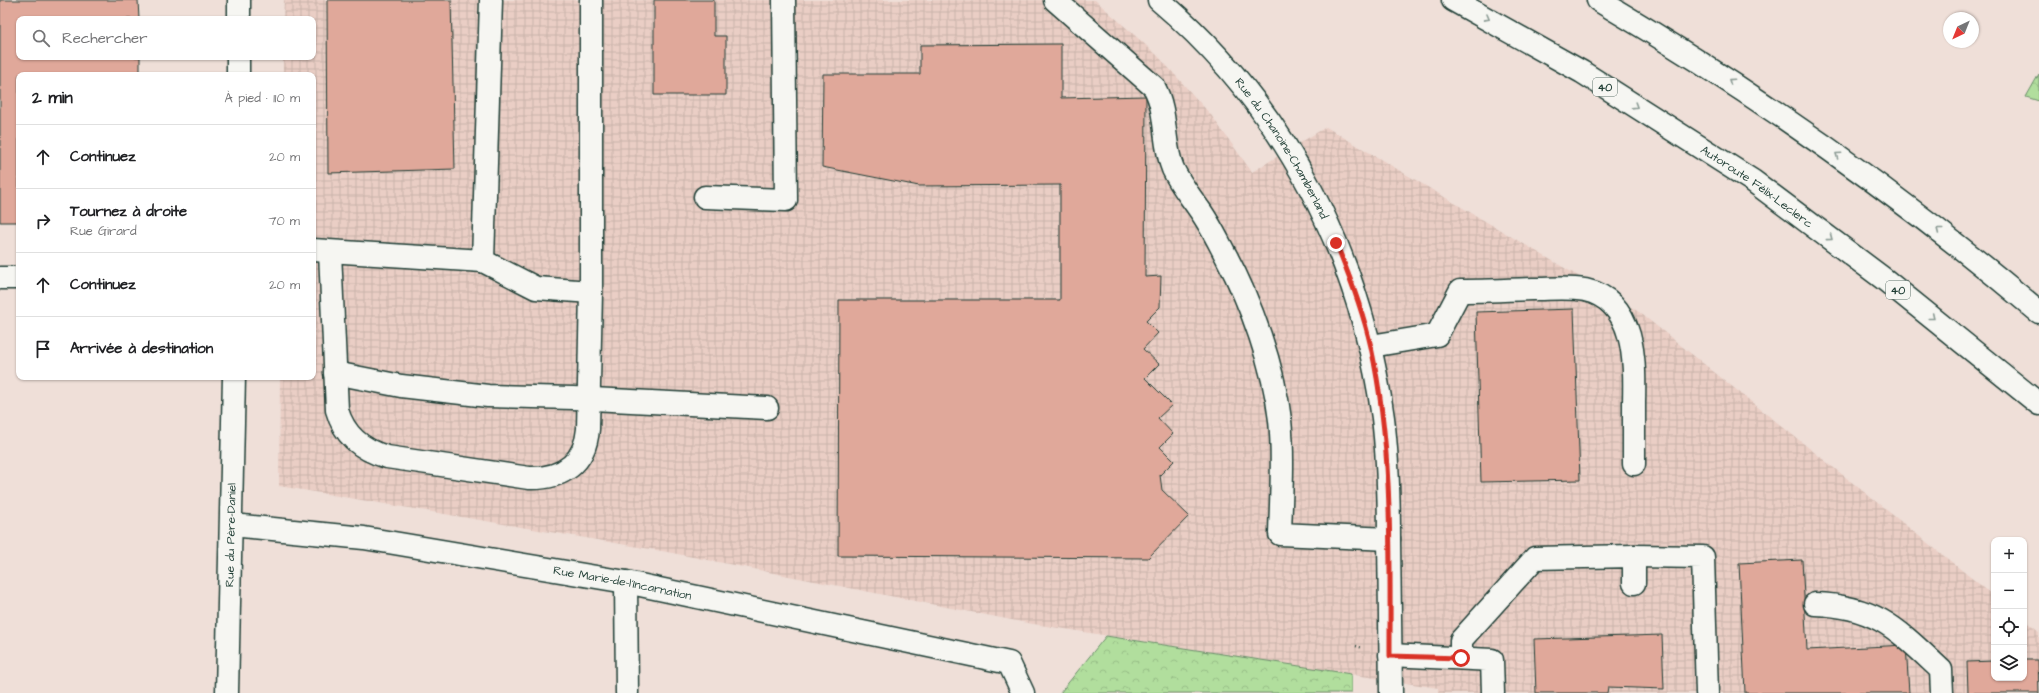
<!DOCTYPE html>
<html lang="fr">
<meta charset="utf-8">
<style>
:root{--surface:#fff;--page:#f6f6f6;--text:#202124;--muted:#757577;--line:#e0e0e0}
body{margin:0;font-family:"Architects Daughter",sans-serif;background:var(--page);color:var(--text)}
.controls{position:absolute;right:12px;bottom:12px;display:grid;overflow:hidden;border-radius:8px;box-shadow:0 1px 3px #0004}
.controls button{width:36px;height:36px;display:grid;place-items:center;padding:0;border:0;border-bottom:1px solid var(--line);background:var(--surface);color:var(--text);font:20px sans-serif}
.compass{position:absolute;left:1943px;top:12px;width:36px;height:36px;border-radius:50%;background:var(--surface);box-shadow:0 1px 3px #0004;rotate:223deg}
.stop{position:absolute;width:12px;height:12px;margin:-9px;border:3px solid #d93025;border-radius:50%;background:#fff}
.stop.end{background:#d93025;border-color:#fff;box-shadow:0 1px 4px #0008}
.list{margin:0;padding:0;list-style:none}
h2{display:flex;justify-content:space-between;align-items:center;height:52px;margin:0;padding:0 16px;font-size:17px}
h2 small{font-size:13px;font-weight:400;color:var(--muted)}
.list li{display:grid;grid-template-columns:26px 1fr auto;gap:12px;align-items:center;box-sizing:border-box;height:64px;padding:0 16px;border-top:1px solid var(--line)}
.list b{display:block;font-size:15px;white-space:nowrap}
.list p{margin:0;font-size:13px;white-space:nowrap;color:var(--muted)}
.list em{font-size:13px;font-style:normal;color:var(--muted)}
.icon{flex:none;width:22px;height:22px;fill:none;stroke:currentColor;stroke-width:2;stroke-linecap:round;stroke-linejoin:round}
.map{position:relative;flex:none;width:2039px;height:693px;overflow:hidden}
.search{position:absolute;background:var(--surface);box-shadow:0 1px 3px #0004;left:16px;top:16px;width:300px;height:44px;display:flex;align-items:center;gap:10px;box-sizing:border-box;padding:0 14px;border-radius:8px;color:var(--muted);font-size:15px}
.panel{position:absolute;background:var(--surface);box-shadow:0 1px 3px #0004;left:16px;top:72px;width:300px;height:308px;border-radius:8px}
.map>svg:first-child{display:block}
.industrial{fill:url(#industrial-grid)}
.forest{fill:url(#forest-crowns);stroke:#688e68}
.building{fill:#e0a89a;stroke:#1f3d34}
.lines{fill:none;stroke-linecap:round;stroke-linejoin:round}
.minor-casing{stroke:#1f3d34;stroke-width:25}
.highway-casing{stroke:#1f3d34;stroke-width:25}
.path{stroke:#1f3d34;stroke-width:2.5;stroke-dasharray:1 3;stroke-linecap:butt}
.minor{stroke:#f6f6f2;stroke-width:22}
.highway{stroke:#f6f6f2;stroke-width:22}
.oneway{stroke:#8a9a93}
.route{stroke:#d93025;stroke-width:5}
.labels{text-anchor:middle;stroke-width:3;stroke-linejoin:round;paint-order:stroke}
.shield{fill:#f6f6f2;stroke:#60746d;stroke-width:1}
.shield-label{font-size:11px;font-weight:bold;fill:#1f3d34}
.street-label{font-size:12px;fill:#1f3d34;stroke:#f6f6f2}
</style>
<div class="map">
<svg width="2039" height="693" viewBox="0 0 2039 693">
<defs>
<pattern id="industrial-grid" width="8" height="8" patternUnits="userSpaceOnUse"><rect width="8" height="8" fill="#eacec5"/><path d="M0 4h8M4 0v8" fill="none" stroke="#c8b2aa"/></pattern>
<pattern id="forest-crowns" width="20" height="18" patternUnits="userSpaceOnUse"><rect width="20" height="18" fill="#b1de9d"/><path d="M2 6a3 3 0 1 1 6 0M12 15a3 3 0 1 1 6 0" fill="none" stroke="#98bf88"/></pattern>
</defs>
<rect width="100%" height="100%" fill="#efdfd8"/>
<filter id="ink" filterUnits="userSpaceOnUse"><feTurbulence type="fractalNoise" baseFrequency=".025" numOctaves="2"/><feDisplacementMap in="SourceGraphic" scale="8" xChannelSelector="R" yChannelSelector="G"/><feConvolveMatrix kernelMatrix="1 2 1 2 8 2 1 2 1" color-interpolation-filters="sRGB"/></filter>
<g filter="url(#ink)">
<path class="industrial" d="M284 0H1095L1158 56 1211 115 1252 172 1326 127 1639 312 1994 596V678H2024V620L2039 632V693H1438V688L1027 623 662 551 279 486 280 377H313V75H283V57H313V19H283Z"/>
<g class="forest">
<path d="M2039 74V101L2026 97Z"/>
<path d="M1106 636 1351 674V693H1060Z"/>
</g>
<g class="building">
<path d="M0 0H138L139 19H19V57H140V75H19V222H0Z"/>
<path d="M327 0H451L455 169 328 173Z"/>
<path d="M654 0H714V36H726V95H654Z"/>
<path d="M1061 44V98L1146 96 1145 277 1161 276 1160 307 1146 321 1158 333 1143 349 1159 364 1145 378 1172 405 1158 418 1173 434 1160 447 1174 461 1160 475 1162 490 1189 516 1148 558 838 556 839 300H1060V185L919 186 822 167 823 74H920V45Z"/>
<path d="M1574 309 1580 480 1481 482 1476 312Z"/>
<path d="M1802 560 1807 650 1906 645 1909 693H1745L1739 563Z"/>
<path d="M1662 635 1664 689 1608 687 1607 693H1536L1534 639Z"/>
<path d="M2024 660H2038L2039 693H1968L1967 662 1994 661V678H2024Z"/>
</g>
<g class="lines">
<g class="minor-casing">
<g id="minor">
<path d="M1055 0 1154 87C1168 112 1162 143 1173 169 1180 184 1190 196 1199 209 1210 224 1218 241 1226 256 1251 303 1274 367 1280 420 1284 458 1281 496 1280 534L1389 539"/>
<path id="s1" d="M1159 0C1285 107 1361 255 1383 418 1388 459 1389 500 1389 540 1390 591 1390 642 1391 693"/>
<path d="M239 19V0"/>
<path d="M238 75V57"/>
<path d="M705 197 786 200 784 0"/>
<path d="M313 250 483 261 491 0"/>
<path d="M330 252 337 410C344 435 362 450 387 457L529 478C562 479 585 464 588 429L591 292V0"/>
<path d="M483 261 536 288 591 292"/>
<path d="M0 278H19"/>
<path d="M1371 346 1437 335 1460 291C1484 291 1509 290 1533 289 1550 289 1568 287 1585 290 1636 301 1635 362 1634 403 1634 423 1634 444 1634 464"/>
<path d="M335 373 401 386 488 396 573 398 767 408"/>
<path id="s2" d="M232 525 364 538 626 582 1009 663 1023 693"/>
<path d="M1634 556 1703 557 1707 693"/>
<path d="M626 582 627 693"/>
<path d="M1815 604C1877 606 1898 630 1941 670L1942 693"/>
<path d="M1390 655 1492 660 1493 693"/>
<path d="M1461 658V640L1535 558 1634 556V583"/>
<path id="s3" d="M227 693 234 377"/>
</g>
</g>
<g class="highway-casing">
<g id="highway">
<path id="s4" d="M1453 0 1582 72 1753 181 1884 279 2039 404"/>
<path d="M1598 0C1754 92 1901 195 2039 312"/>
</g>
</g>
<path class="path" d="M1356 646 1363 648"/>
<use href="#minor" class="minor"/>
<use href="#highway" class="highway"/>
</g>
<defs><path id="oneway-chevron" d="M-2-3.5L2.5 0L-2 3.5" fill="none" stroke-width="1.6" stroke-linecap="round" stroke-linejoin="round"/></defs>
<g class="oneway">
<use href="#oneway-chevron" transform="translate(1487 18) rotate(29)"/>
<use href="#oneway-chevron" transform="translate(1731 81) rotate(-146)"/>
<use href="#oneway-chevron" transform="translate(1635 106) rotate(32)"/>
<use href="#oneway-chevron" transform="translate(1838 155) rotate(-145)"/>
<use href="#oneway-chevron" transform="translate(1939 230) rotate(-142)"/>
<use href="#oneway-chevron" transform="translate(1830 238) rotate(37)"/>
<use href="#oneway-chevron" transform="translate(1932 317) rotate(39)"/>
</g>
</g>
<g class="lines" filter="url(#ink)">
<path class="route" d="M1336 243C1350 277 1363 311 1371 347 1393 448 1390 553 1390 656L1461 658"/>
</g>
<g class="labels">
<g class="shield">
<rect x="1593" y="78" width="24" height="18" rx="3"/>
<rect x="1886" y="281" width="24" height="18" rx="3"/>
</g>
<g class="shield-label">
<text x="1605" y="91">40</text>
<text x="1898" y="294">40</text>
</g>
<g class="street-label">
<text dy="4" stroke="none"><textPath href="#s1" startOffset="194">Rue du Chanoine-Chamberland</textPath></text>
<text dy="4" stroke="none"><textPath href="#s4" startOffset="357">Autoroute Félix-Leclerc</textPath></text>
<text dy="4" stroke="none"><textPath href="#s3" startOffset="158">Rue du Père-Daniel</textPath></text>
<text dy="4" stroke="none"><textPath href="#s2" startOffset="395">Rue Marie-de-l'Incarnation</textPath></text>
</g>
</g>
</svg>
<div class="controls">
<button>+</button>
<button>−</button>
<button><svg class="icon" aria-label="locate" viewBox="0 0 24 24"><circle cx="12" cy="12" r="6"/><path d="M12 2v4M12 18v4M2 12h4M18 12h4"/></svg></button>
<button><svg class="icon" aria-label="layers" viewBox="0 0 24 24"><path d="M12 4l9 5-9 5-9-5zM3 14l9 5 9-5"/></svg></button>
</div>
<svg class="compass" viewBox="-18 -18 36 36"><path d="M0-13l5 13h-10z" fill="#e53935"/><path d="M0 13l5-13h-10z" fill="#757577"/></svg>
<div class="stop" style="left:1461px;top:658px"></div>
<div class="stop end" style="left:1336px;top:243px"></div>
<div class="search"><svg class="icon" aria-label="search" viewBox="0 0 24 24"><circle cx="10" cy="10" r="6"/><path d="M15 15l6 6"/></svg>Rechercher</div>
<section class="panel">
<h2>2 min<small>À pied · 110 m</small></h2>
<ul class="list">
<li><svg class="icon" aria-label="ahead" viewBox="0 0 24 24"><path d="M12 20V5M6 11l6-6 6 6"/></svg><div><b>Continuez</b></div><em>20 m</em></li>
<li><svg class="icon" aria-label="right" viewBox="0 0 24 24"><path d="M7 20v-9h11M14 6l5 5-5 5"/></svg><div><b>Tournez à droite</b><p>Rue Girard</p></div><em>70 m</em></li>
<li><svg class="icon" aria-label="ahead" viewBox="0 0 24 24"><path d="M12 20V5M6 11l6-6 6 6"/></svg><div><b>Continuez</b></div><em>20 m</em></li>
<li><svg class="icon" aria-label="arrive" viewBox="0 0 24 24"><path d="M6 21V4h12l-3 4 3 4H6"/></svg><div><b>Arrivée à destination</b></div></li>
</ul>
</section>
</div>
